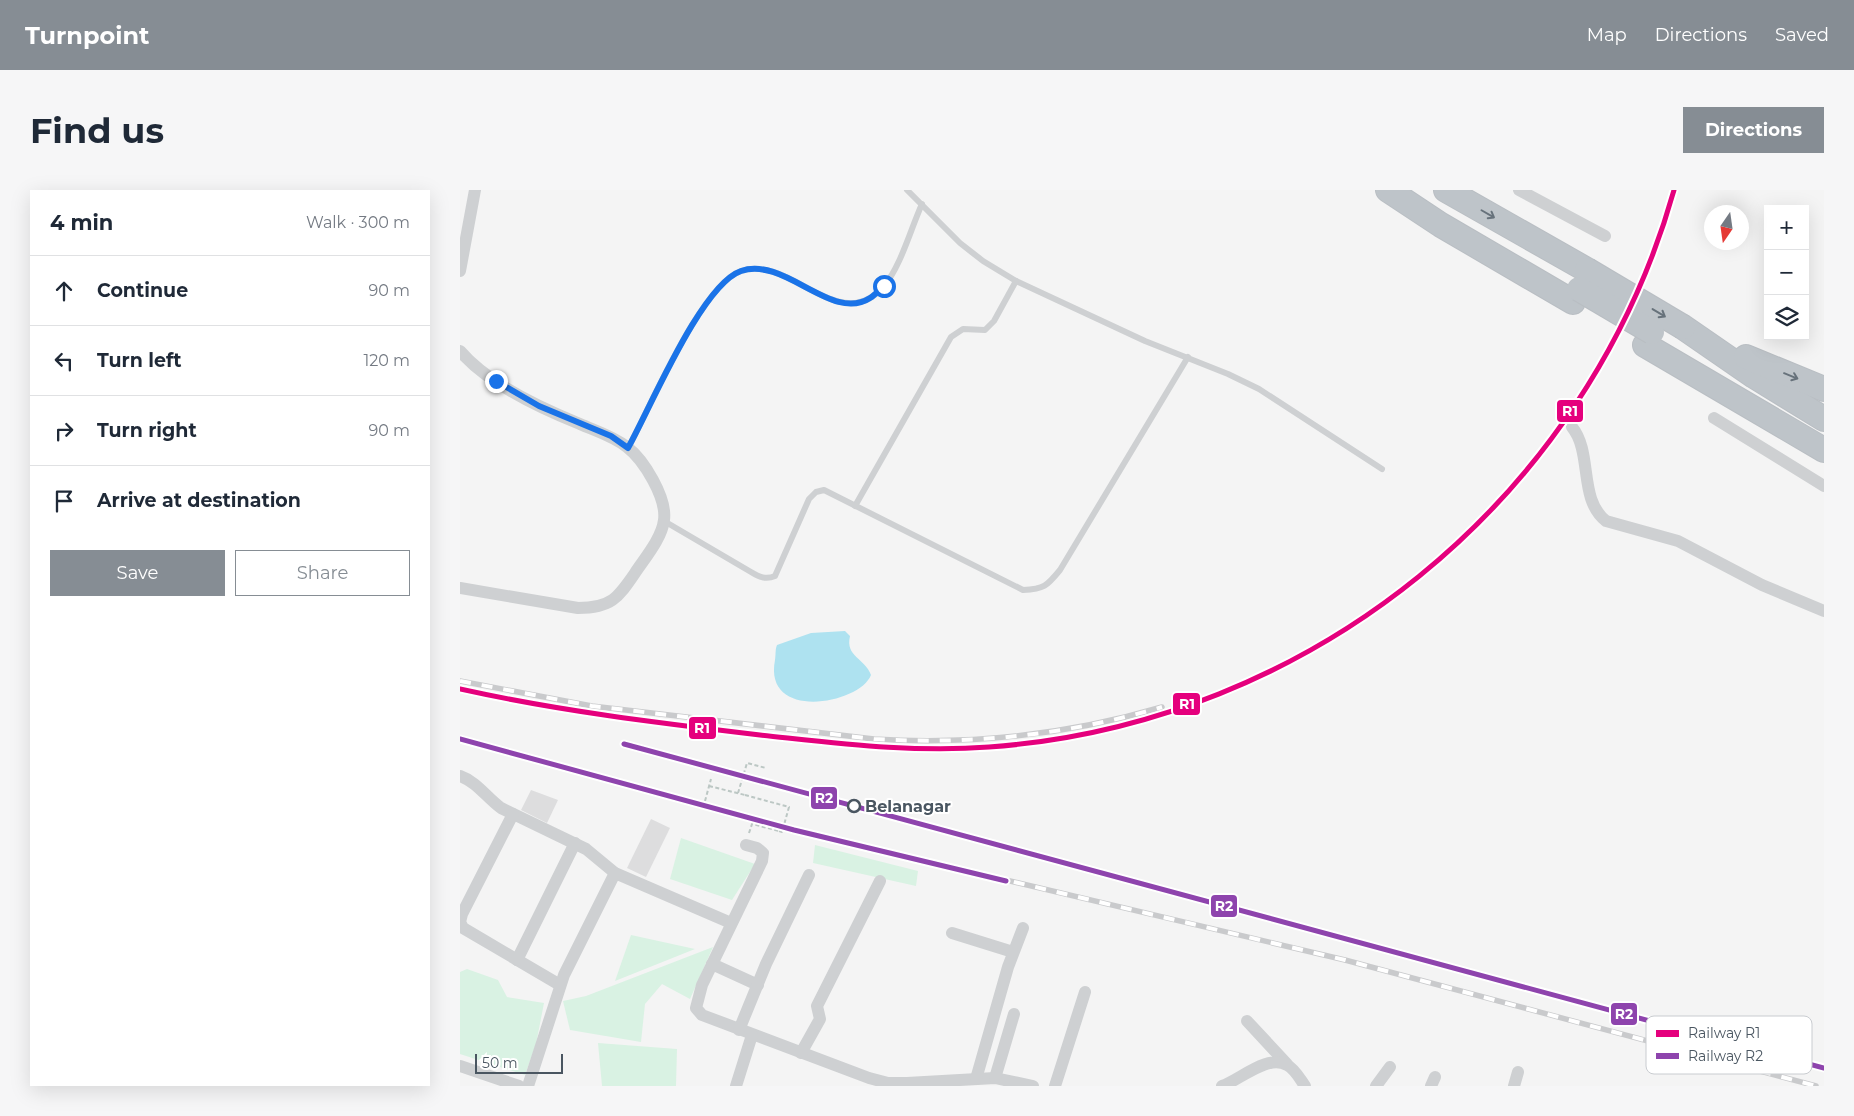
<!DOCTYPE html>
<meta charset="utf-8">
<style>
:root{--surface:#fff;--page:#f6f6f7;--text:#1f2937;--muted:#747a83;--line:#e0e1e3;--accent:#868d94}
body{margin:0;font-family:Montserrat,sans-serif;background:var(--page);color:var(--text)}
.controls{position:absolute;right:15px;top:15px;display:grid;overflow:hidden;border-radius:0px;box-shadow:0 5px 20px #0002}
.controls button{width:45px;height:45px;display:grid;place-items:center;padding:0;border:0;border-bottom:1px solid var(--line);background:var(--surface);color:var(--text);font:25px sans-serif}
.compass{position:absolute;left:1244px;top:15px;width:45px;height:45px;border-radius:50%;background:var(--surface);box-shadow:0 5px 20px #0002;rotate:193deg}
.scale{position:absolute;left:15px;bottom:12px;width:88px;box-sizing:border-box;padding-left:5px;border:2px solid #4a5661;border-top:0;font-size:14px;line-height:18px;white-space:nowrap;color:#4a5661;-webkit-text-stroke:4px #fff;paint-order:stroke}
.stop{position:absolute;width:15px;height:15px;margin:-11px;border:4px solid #1a73e8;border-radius:50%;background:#fff}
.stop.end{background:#1a73e8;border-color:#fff;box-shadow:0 1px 5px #0008}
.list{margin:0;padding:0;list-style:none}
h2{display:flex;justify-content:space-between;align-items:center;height:65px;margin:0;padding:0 20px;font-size:21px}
h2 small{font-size:16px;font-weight:400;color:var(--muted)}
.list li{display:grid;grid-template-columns:32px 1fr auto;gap:15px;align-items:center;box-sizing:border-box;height:70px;padding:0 20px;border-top:1px solid var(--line)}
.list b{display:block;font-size:19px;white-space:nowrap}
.list em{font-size:16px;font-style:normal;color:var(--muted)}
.actions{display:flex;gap:10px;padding:15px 20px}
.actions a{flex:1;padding:11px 0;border:1px solid var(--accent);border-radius:0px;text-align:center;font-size:18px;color:var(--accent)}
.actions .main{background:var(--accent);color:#fff}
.icon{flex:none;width:28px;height:28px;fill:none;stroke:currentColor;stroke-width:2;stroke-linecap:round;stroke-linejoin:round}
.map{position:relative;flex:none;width:1364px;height:896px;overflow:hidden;border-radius:0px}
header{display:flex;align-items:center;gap:30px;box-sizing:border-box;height:70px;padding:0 25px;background:var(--accent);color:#fff}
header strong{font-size:24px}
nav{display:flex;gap:28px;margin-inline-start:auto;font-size:18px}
.intro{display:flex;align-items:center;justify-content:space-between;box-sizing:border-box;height:120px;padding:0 30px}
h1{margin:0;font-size:35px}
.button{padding:12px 22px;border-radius:0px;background:var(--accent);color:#fff;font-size:18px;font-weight:700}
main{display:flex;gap:30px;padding:0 30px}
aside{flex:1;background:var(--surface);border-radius:0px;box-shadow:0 5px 20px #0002}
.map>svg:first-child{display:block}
.green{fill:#d9f2e3}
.water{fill:#aee2f0}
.building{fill:#ddddde}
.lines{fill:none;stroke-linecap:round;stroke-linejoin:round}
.highway-casing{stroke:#b9bec3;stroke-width:26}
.path{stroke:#bcc7c4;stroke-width:2;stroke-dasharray:4 2.5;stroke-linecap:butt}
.lane{stroke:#ced0d2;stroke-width:6}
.street{stroke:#ced0d2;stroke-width:12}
.highway{stroke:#bec4c9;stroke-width:24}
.rail-casing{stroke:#c9cacc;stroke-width:5.5}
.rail{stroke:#fff;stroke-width:4;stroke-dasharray:11;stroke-linecap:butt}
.highway-bridge-casing{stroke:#b9bec3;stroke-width:26;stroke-linecap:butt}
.path-bridge{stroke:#bcc7c4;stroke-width:2;stroke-dasharray:4 2.5;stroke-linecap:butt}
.highway-bridge{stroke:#bec4c9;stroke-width:24}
.rail-1-casing{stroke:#fff;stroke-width:9}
.rail-2-casing{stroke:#fff;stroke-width:9}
.rail-1{stroke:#e5007d;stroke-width:5}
.rail-2{stroke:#8e44ad;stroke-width:5}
.oneway{stroke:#67727b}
.route{stroke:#1a73e8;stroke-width:6}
.stop-dot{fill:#fff;stroke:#4a5661;stroke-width:2.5}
.labels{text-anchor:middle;stroke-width:4;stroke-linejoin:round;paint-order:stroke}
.stop-label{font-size:16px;font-weight:bold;fill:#4a5661;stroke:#fff;text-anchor:start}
.key{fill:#fff;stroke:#c9ccd0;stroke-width:1}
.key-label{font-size:14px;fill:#4a5661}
.line-badge{stroke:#fff;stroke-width:2}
.badge-label{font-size:14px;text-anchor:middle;font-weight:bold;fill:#fff}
</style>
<header>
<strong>Turnpoint</strong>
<nav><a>Map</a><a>Directions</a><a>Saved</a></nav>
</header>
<div class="intro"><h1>Find us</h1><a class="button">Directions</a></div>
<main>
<aside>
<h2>4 min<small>Walk · 300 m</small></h2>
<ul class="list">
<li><svg class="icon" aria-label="ahead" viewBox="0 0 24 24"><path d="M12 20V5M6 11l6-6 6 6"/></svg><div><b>Continue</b></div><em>90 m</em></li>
<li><svg class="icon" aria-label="left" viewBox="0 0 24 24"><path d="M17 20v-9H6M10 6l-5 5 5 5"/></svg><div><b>Turn left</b></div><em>120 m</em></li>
<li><svg class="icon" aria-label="right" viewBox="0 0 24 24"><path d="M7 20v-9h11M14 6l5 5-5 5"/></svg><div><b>Turn right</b></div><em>90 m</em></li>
<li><svg class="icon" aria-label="arrive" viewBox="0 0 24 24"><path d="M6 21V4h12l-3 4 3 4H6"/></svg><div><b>Arrive at destination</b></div></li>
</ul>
<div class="actions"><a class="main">Save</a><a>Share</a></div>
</aside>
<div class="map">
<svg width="1364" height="896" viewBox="0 0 1364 896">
<rect width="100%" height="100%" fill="#f4f4f4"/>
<g class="green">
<path d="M221 648 295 674 272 710 210 689Z"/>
<path d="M355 655 458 681 456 696 353 673Z"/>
<path d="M171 745 235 759 155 791Z"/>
<path d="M253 757 230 809 202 794 185 814 181 852 110 840 103 811 126 806Z"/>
<path d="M7 779 38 790 47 807 84 813 76 854 65 885 0 864V782Z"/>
<path d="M138 853 217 859 216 896H142Z"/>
</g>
<path class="water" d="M385 441 390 446C385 467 405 468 411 485 400 514 303 532 315 470 316 464 315 460 317 455L351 443Z"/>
<g class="building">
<path d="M71 600 98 610 87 633 61 620Z"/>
<path d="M191 629 210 638 186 687 167 678Z"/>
</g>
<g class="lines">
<g class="highway-casing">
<g id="highway">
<path d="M928 0 981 35 1113 112"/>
<path d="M986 0 1127 80"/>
<path d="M1223 137 1294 186 1364 229"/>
<path d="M1185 155 1364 260"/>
<path d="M1286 167 1364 199"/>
</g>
</g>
<g class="path">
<path d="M249 596 285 605"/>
<path d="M278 603 287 573 306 578"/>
<path d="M245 611 251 589"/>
<path d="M289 643 292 634 319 641"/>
</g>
<g class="lane">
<path d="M447 0 500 53 523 71 556 91 685 151 768 184 799 199 922 279"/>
<path d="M168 258C190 218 241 95 281 81 330 64 380 148 424 96 441 76 451 38 462 14"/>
<path d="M395 316 491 147 503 139 525 140 534 131 556 91"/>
<path d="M204 331 291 382C299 387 306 390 315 386L349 309 356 302 364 300 563 400C584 399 587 396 600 380L728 167"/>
</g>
<g class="street">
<path d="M1059 0 1145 46"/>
<path d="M0 81 15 0"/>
<path d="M0 161C28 194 80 218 120 234 136 241 153 246 167 257 184 270 207 308 204 330 202 348 185 368 175 383 158 408 151 418 118 418L0 398"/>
<path d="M1254 228 1364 296"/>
<path d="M1112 237C1133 263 1118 309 1146 331L1218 351 1302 395 1364 421"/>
<path d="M0 586C17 592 26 607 41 618L126 659 155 683 271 733"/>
<path d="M53 624 2 724 0 732 3 738 100 795"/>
<path d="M286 655 297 658 303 663 302 671 242 795 236 818 242 825 409 888 428 893H447L535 888 573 896"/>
<path d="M492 743 553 762"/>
<path d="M57 770 115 653"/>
<path d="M252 774 298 795"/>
<path d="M787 831 827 874"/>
<path d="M279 840 306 774 349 685"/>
<path d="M341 863 360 829 357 816 420 691"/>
<path d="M0 876 59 896"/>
<path d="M535 888 554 824"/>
<path d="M516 889 548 777 563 738"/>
<path d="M68 896 104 785 155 683"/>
<path d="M276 896 292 845"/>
<path d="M595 896 625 802"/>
<path d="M762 896C780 890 807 864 827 875 835 879 840 889 845 896"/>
<path d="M916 896 930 877"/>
<path d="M971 896 975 887"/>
<path d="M1054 896 1058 882"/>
</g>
<use href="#highway" class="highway"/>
<g class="rail-casing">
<g id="rail">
<path d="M0 491 132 516 414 549C512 555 607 545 702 517"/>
<path d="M0 499C99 521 199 533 300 545 377 553 452 563 529 557 850 534 1127 310 1214 0"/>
<path d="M0 549 334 640 885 770 1356 896"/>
</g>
</g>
<use href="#rail" class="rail"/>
<g class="highway-bridge-casing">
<g id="highway-bridge">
<path d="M1127 80 1223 137"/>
<path d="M1119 99 1192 142"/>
</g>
</g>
<path class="path-bridge" d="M285 605 329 617 322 642 319 641"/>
<use href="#highway-bridge" class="highway-bridge"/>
<g class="rail-1-casing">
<path id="rail-1" d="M0 499C99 521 199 533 300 545 377 553 452 563 529 557 850 534 1127 310 1214 0"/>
</g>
<g class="rail-2-casing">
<g id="rail-2">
<path d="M0 549 334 640 546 691"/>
<path d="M164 554 1364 878"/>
</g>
</g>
<use href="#rail-1" class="rail-1"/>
<use href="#rail-2" class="rail-2"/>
</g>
<defs><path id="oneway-shaft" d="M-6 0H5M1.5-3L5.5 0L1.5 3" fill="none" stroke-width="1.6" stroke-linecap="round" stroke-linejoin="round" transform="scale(1.25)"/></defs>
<g class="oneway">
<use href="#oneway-shaft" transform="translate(1028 24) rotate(30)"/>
<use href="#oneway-shaft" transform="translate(1199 123) rotate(31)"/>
<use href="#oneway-shaft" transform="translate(1331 186) rotate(22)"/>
</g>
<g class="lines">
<path class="route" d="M36 191 79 216 151 246 168 258C190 219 241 95 281 81 325 66 372 133 410 108 415 105 419 100 424 96"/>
</g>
<circle class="stop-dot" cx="394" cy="616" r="6"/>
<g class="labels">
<g class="stop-label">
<text x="405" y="622">Belanagar</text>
</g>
</g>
<rect x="1186" y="826" width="166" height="58" rx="8" class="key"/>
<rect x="1196" y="840" width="23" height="7" fill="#e5007d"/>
<rect x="1196" y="863" width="23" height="6" fill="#8e44ad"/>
<g class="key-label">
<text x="1228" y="848">Railway R1</text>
<text x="1228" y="871">Railway R2</text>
</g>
<g class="line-badge">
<rect x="1096" y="209" width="28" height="24" rx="5" fill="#e5007d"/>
<rect x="712" y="502" width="29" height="24" rx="5" fill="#e5007d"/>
<rect x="228" y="526" width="29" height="24" rx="5" fill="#e5007d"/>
<rect x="350" y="596" width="28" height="24" rx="5" fill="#8e44ad"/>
<rect x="750" y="704" width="28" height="24" rx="5" fill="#8e44ad"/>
<rect x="1150" y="812" width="28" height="24" rx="5" fill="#8e44ad"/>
</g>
<g class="badge-label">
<text x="1110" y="226">R1</text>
<text x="727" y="519">R1</text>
<text x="242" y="543">R1</text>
<text x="364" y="613">R2</text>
<text x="764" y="721">R2</text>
<text x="1164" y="829">R2</text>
</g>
</svg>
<div class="controls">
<button>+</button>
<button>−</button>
<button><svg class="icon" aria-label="layers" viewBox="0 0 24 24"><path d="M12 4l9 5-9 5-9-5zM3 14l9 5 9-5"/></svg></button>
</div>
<svg class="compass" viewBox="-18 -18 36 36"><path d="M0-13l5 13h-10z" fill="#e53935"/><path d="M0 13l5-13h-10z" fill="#747a83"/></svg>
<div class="scale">50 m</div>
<div class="stop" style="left:424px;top:96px"></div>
<div class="stop end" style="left:36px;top:191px"></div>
</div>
</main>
